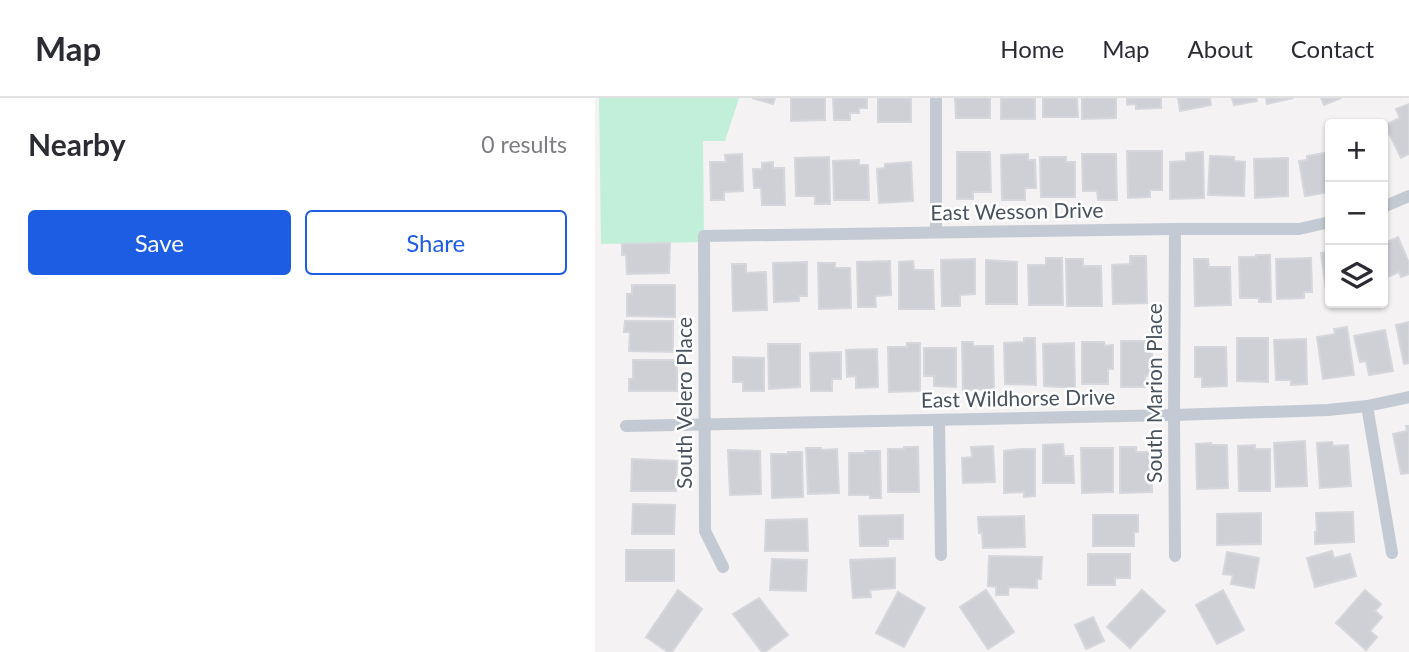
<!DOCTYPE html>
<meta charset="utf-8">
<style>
:root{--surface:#fff;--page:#f7f7f7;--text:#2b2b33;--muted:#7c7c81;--line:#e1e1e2;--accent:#1d5de3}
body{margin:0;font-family:Lato,sans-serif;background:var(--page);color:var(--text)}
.controls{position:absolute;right:21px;top:21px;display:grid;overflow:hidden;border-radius:7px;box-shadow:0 2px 5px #0004}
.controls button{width:63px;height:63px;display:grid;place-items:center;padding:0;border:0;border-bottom:2px solid var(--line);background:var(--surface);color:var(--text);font:35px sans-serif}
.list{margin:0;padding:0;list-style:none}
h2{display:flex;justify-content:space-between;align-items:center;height:91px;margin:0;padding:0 28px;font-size:30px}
h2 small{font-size:23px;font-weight:400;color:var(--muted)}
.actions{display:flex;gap:14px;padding:21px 28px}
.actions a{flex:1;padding:16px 0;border:2px solid var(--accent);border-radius:7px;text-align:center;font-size:24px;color:var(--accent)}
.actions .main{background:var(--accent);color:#fff}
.icon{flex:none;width:38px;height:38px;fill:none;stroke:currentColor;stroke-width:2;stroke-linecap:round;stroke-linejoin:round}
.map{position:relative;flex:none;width:814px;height:554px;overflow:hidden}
header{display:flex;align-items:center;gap:42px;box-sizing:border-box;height:98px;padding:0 35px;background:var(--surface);border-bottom:2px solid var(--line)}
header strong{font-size:33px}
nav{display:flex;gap:38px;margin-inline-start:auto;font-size:24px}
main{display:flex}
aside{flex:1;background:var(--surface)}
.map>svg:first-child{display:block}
.green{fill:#c2efd9}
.building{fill:#ced0d6;stroke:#d6d7dd;stroke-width:2}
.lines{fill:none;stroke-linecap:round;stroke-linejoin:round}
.street{stroke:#c3cad3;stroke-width:12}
.labels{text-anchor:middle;stroke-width:5;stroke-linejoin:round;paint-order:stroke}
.street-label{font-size:21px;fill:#49525f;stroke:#fff}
</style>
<header>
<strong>Map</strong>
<nav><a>Home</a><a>Map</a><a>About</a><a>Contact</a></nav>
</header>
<main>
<aside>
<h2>Nearby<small>0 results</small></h2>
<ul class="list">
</ul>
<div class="actions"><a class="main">Save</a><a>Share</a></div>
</aside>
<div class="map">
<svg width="814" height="554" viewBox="0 0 814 554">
<rect width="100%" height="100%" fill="#f4f2f2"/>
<path class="green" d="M4 0H144L130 43H108L109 144 6 146Z"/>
<g class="building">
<path d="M157 0H180L178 6Z"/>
<path d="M196 0H230V22L196 23Z"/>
<path d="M238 0H272V10H264V15H255V22H239Z"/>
<rect x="283" y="0" width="33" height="24"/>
<path d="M360 0H395V20H361Z"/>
<rect x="406" y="0" width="34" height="21"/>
<path d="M448 0H482L483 19H448Z"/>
<path d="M487 0H521V20L487 21Z"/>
<path d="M532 0H566V10L541 11V6L532 7Z"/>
<path d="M583 0H615L616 7 585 13Z"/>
<path d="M637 0H661L662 3 639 7Z"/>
<path d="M671 0H698L672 6Z"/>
<path d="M726 0H746L729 7Z"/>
<path d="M814 6V56L806 60 790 27 805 20 801 11Z"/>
<path d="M532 53H567V92H555V99L533 100Z"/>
<path d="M362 54H395L396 94H378V101H362Z"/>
<path d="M608 54 609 100 575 101V64L591 63V55Z"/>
<path d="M735 54V94L710 98 704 63 712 62V58Z"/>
<path d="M147 56 148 93 129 94V102H116L115 64H131L130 57Z"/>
<path d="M433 56V62H440L441 90H430V102H407L406 57Z"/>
<path d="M487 56H521L522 102H503L502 93H488Z"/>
<path d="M615 58 639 59V63L650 64 649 98 613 97Z"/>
<path d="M234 59 235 106H220V98H201L200 60Z"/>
<path d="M445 59H471V64H480V99H446Z"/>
<path d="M693 60V98L660 100 659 61Z"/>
<path d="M264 62V67H273L274 102H239L238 63Z"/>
<path d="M178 64V70H189L190 107H167L166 90H159L158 71H167V65Z"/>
<path d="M316 64 318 103 284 105 282 71 290 70V66Z"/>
<path d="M803 139 814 165V176L806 179 804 174 788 181V146Z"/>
<path d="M75 145 74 175 32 176 31 157H27V146Z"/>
<path d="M735 153V191H731L726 155Z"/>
<path d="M661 157H675L676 204H664V200H645L644 159H661Z"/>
<path d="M535 158H551L552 205 518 206 517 167 535 166Z"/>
<path d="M451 160H467L468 207H434L433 167H451Z"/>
<path d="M716 160 717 194H709V200L682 201 681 161Z"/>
<path d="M380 161V196L365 197V208H347L346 162Z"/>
<path d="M471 161H488V168H506L507 208H472Z"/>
<path d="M599 161H613L614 169H635L636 207 600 208Z"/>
<path d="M391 162 422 164V206H391Z"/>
<path d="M295 163 296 197 280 198 281 209H263L262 164Z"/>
<path d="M318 163 319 172H338L339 211H304V164Z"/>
<path d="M212 164V198H204V203L179 204 178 165Z"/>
<path d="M223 165H240V170H255L256 210 224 211Z"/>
<path d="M137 166H151V175L171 174 172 212 138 213Z"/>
<path d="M37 187H80V219L32 218V196H37Z"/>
<path d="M30 223H78V254L34 253 35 234H29Z"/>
<path d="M814 224V265L809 266 801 227Z"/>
<path d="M752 229 759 277 728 281 722 239 740 236 739 231Z"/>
<path d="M790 232 798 273 774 277 771 263 765 264 759 238Z"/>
<path d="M429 240H440L441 287 410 286 409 245 429 244Z"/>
<path d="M642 240H673V284L642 283Z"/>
<path d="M711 241 712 286 696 287V282H681L679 242Z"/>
<path d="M526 243H557V278H550V289H526Z"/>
<path d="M367 244H378V248H398L399 291 368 292Z"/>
<path d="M487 244H509L510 248 518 247V271H513V286H487Z"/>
<path d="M312 245H325V293L294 294 293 249H312Z"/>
<path d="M479 245 480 290 449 288 448 246Z"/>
<path d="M173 246H205V289L174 291Z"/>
<path d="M600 249H631L632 288 607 289V279H600Z"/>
<path d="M329 250H361V289L339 288V278H329Z"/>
<path d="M282 251 283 289 261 290V278L252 279 251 252Z"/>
<path d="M246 254V281H237V293H216L215 255Z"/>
<path d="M138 259 169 260V293H148V284H138Z"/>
<path d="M38 262H82V293H34V281H38Z"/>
<path d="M811 328H814V375L806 376 798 336 812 333Z"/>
<path d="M710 343 712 388 681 389 679 345Z"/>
<path d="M737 344 738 348 753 347 756 388 725 390 722 345Z"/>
<path d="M616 345V347H632L633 390 602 391 601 346Z"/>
<path d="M468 346 469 358H478L479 385H448V347Z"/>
<path d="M660 347V351H675V393H644L643 348Z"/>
<path d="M398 348 400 384 368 385 367 360 377 359 376 349Z"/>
<path d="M309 349H323L324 394H293V351H309Z"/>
<path d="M525 349H541V354H556L557 394 525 395Z"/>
<path d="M211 350H226V352L242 351 244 395 213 396Z"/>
<path d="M486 350H518V394L487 395Z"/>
<path d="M426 351H440V398L429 399V394L409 395V353Z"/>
<path d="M133 352 165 353 166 396 135 397Z"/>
<path d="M270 353H285L286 400H275V397H254V355H271Z"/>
<path d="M193 354H207L208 399 177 400 176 356H193Z"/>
<path d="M37 361 82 363 81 393H36Z"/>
<path d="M38 406 80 407 79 436H37Z"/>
<path d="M758 414 759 444 720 446V434H722L721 415Z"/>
<path d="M666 415V446L622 447V416Z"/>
<path d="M308 417V441H293V448H265L264 418Z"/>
<path d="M498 417H543V434H539V448H498Z"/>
<path d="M429 418 430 449 388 450 387 435H384L383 419Z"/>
<path d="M212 421 213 453H170L171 422Z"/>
<rect x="31" y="452" width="48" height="31"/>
<path d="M737 453 739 460 755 456 761 478 720 489 712 460Z"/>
<path d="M632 454 664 460 659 490 636 486 638 477 628 476Z"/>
<path d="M493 456H535V480H520V487H493Z"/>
<path d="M394 458 447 459 446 481H442V490L414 489 413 497H401V489L393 488Z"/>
<path d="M300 460V490L275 492 276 499 258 500 255 462Z"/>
<path d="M177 461 212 462 211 493 175 492Z"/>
<path d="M83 492 107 511 77 554H73L51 539Z"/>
<path d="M391 492 419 534 393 551 365 509Z"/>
<path d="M547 492 570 513 535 550 512 529Z"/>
<path d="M628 492 649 532 622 546 601 507Z"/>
<path d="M770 492 786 506 780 513 787 519 775 533 782 539 771 552 741 525Z"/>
<path d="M303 494 330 510 309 549 281 535Z"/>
<path d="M164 500 193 537 170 554H167L138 516Z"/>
<path d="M498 519 509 543 491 551 480 527Z"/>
</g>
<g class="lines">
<g class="street">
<path d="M341 0V134"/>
<path d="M788 109 814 98"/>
<path d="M580 131 579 317 580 458"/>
<path d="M772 308 797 455"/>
<path d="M344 322 346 457"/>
<path d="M31 328 579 317 733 312 772 308 814 299"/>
<path d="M128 469 110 433 109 138 580 131H704L735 124"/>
</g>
</g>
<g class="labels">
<g class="street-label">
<text transform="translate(422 114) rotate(-1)" y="7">East Wesson Drive</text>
<text transform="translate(560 295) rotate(-90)" y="7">South Marion Place</text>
<text transform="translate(423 301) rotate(-1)" y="7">East Wildhorse Drive</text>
<text transform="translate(90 305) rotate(-90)" y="7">South Velero Place</text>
</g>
</g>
</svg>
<div class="controls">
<button>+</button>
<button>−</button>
<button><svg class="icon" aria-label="layers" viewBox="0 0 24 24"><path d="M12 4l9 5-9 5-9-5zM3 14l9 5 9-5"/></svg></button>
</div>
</div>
</main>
